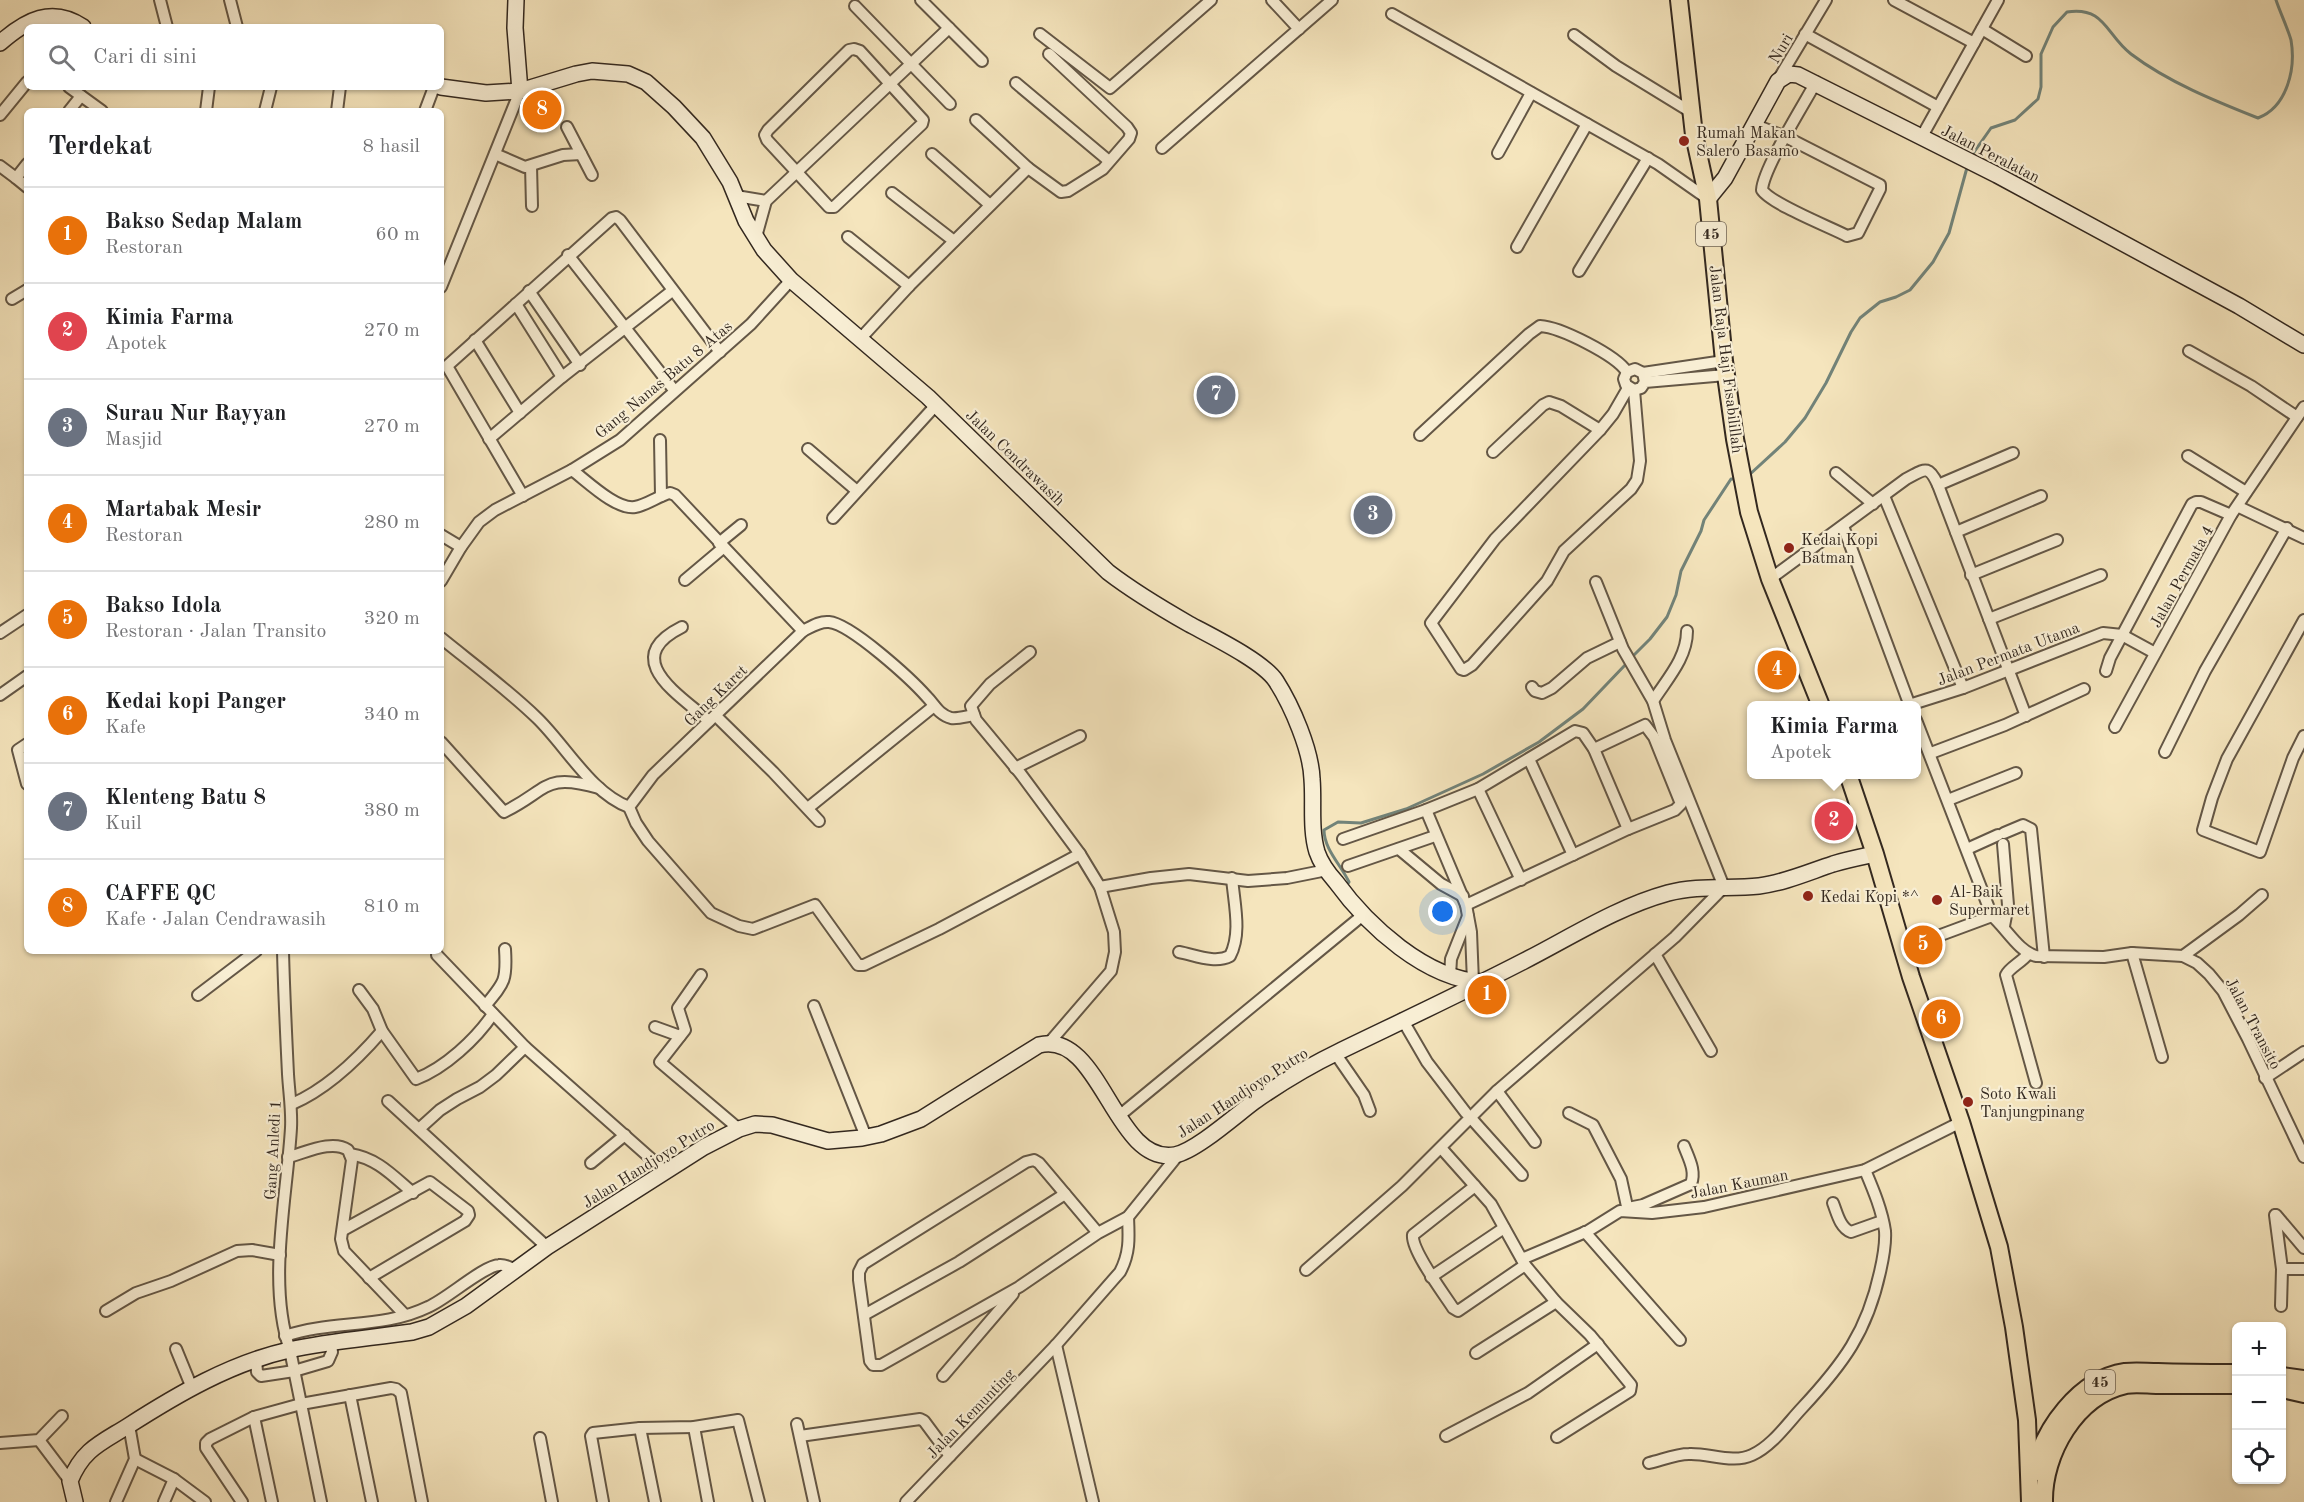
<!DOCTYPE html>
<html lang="id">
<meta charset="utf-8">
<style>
:root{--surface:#fff;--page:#f6f6f6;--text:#202124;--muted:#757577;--line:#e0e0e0;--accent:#8f2418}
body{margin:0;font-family:"Old Standard TT",serif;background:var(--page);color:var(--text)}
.controls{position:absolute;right:18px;bottom:18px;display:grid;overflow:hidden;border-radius:9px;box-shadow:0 2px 4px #0004}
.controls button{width:54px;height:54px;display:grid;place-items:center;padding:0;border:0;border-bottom:2px solid var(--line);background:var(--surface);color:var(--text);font:30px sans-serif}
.you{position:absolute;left:1443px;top:912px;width:21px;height:21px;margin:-15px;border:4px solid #fff;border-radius:50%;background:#1a73e8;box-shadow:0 0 0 9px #1a73e833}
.badge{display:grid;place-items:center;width:39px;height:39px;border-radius:50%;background:var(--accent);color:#fff;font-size:20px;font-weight:700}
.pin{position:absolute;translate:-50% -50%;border:3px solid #fff;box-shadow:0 2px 6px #0006}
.popup{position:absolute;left:1747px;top:701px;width:174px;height:78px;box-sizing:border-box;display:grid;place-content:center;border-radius:9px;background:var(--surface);filter:drop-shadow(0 2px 4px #0005);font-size:20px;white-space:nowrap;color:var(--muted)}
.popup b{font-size:22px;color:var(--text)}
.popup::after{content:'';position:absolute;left:50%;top:100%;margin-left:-12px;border:12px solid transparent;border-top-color:var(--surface)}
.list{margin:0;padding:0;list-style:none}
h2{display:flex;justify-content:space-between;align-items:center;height:78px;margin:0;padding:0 24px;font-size:26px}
h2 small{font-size:20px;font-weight:400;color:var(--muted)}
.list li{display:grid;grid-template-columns:39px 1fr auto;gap:18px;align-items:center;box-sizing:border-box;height:96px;padding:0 24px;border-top:2px solid var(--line)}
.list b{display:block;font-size:22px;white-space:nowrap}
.list p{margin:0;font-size:20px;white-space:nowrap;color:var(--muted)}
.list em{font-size:20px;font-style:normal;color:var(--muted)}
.icon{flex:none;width:33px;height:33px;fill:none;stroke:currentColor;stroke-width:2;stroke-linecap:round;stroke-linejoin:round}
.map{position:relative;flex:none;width:2304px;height:1502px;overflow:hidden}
.search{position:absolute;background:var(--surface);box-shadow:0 2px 4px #0004;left:24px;top:24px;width:420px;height:66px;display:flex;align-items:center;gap:15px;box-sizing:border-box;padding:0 21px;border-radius:9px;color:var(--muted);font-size:22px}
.panel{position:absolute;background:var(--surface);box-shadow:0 2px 4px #0004;left:24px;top:108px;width:420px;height:846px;border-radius:9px}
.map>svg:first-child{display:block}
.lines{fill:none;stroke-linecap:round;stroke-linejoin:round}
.stream{stroke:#728379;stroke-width:3}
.street-casing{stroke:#645746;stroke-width:14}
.secondary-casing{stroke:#33281f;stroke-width:18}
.primary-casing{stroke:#33281f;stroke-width:20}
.street{stroke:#f8eed4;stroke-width:10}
.secondary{stroke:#f8eed4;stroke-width:15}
.primary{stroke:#f5e5bd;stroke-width:16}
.poi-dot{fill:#8f2418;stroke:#f8eed4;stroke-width:2}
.labels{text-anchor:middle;stroke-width:4.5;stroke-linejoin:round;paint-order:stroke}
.shield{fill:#f8eed4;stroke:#6e6355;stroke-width:1.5}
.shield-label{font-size:15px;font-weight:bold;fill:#33281f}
.street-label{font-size:16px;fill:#33281f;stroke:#f8eed4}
.poi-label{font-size:16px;fill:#33281f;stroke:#f8eed4;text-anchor:start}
</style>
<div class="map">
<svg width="2304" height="1502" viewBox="0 0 2304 1502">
<rect width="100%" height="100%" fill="#f5e5bd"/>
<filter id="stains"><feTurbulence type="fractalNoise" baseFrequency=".00333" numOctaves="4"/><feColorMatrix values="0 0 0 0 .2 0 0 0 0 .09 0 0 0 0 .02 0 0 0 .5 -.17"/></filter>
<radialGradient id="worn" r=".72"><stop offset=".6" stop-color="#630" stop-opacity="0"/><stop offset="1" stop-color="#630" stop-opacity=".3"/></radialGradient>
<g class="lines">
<g class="stream">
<path d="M1972 155 1991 128 2015 120 2038 99 2041 87V54L2053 27 2067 12C2105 6 2106 35 2131 54 2168 82 2215 101 2258 118 2287 107 2296 69 2291 40 2288 29 2280 12 2276 0"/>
<path d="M1748 476 1785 442 1805 418 1826 383 1851 332 1860 318 1880 302 1896 297 1910 290 1933 262 1949 233 1968 164"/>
<path d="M1631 658 1650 639 1667 617 1676 595 1681 571 1701 531 1704 520 1731 479H1736"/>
<path d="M1345 887 1349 882C1341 865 1324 849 1324 830L1338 822 1361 823 1406 809 1483 774 1539 742 1583 709 1627 663"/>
</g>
<g class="street-casing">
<g id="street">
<path d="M160 0 167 27"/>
<path d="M230 0 237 27"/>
<path d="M921 0 982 61"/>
<path d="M1272 0 1299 29"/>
<path d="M1894 0 1974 43"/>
<path d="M855 6 950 104"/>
<path d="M1392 14 1658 164 1708 199"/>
<path d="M1982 29 2026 56"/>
<path d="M1040 34 1110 88 1211 0"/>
<path d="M1805 34 1938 107"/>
<path d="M1574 35 1616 66 1691 112"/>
<path d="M854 49 860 51 923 120 922 124 834 207H829L767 140 765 135 768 130 849 50Z"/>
<path d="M1778 80 1826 0"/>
<path d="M1016 83 1109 161"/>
<path d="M69 87 102 111"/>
<path d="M69 111 81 96"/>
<path d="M206 111 209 87"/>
<path d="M265 111 271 87"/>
<path d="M337 111 340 87"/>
<path d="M425 111 434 87"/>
<path d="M0 115 27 82"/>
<path d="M976 120 1028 168"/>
<path d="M1755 125 1786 137 1880 185V189L1858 233 1847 236C1830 227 1771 204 1762 190 1763 169 1804 104 1816 82"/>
<path d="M567 127 592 175"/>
<path d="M1921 138 1998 0"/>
<path d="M1162 148 1332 0"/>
<path d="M1498 153 1531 93"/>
<path d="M495 154 525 167 563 155 581 154"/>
<path d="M932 154 990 205"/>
<path d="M0 166 16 178 27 164"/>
<path d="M531 166 532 206"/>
<path d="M16 178 27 187"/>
<path d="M892 193 954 241"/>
<path d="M736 196 766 201"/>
<path d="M756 237 766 201 949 28"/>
<path d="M848 237 909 286"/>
<path d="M1517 247 1587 124"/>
<path d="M568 255 674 390"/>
<path d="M1579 271 1648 158"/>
<path d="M441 287 520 91"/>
<path d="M529 291 580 365"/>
<path d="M12 299 27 290"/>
<path d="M516 304 562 377"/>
<path d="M861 338 909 286 1028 168 1061 192 1068 191 1103 169 1129 139 1131 133 1127 127 1049 54"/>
<path d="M475 340 520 413"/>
<path d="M2189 351 2251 386 2297 417"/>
<path d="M1643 373 1724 361"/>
<path d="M1645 382 1643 373 1635 369 1627 372 1624 379 1626 385 1634 390 1641 388 1645 382 1726 375"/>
<path d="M1628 388 1613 414 1600 430 1495 539 1431 623 1461 669 1464 670 1472 665 1547 581 1564 551 1631 489 1637 480 1640 461 1634 390"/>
<path d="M1420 435 1529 334 1540 326C1560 327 1616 355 1627 372"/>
<path d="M489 439 562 377 672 291"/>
<path d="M660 440 661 496"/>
<path d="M808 449 857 491"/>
<path d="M1493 452 1543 405 1549 402 1561 406 1600 430"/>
<path d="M2188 456 2246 492"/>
<path d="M572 470C587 481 616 510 635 507 647 505 658 496 670 493L675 495 803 631"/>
<path d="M1836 473 1873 504"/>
<path d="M1938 485 2013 453"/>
<path d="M523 496 447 366 612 218 616 217 620 220 720 352"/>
<path d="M1884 496 1963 688"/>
<path d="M2239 507 2304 538"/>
<path d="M833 518 936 405"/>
<path d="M1843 526 1910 706"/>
<path d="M1956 532 2041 496"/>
<path d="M441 535 461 547"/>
<path d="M719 543 741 525"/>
<path d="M1971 575 2057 540"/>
<path d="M1770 579 1906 479C1924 470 1928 463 1938 485L2026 716"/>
<path d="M685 580 723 548"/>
<path d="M441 581 461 547 479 522 495 510 572 470 620 440 751 324 791 280"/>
<path d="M1989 619 2101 575"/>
<path d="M2304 620 2227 759 2212 798 2203 830 2260 852 2293 758 2304 736"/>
<path d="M682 627C618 659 680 695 709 721"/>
<path d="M0 633 27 615"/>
<path d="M441 638C473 664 507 689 537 718 566 746 591 793 629 807"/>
<path d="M1030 652 990 684 971 706 976 720 1020 773 1080 854 1100 887 1114 932 1115 952 1111 971 1049 1043"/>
<path d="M2106 671 2110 658 2192 504 2196 502H2201L2231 515"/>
<path d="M1532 687 1535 691 1542 693 1552 688 1587 658 1620 642"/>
<path d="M0 695 27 676"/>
<path d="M1653 701C1667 679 1687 658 1687 631"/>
<path d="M1906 706 1963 688 2103 633 2122 635 2155 653"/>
<path d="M974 715C967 716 958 719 951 718 939 715 935 705 927 697 911 679 851 624 829 622 819 621 811 627 803 631L653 775 629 807 636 823 648 841 711 913 739 926 753 929 815 905 858 965H864L939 929 1080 854"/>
<path d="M716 716 773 772 819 821"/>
<path d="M1916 720 1992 916"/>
<path d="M2115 727 2231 515 2304 407"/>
<path d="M441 742 504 812C549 790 543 772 599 788"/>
<path d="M27 744 18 750 27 784"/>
<path d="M2165 752 2205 671 2287 528"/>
<path d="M1931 753 2005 725 2084 689"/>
<path d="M1529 759 1573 855"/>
<path d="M1015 768 1080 736"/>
<path d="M1478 789 1521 880"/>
<path d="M1948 800 2016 773"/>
<path d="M808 808 934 706"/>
<path d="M1426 810 1466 905 1471 932 1473 982"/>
<path d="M2004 833 2023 825 2031 829 2044 957"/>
<path d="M1343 839 1426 810 1478 789 1575 731 1583 733 1594 749 1628 829"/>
<path d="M2003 844 2008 905 2004 926"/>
<path d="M1399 849 1441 884 1463 896"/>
<path d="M1967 849 1998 835"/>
<path d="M1348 866 1435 836"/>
<path d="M1100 887 1151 878 1189 874 1248 881 1287 878 1327 870"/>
<path d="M1466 905 1628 829 1675 810 1681 804 1654 737 1645 725 1594 749"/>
<path d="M1903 949 1992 916C2006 928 2019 952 2036 956L2104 957 2132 953 2183 956 2197 963 2209 974 2223 991 2248 1039 2304 1157"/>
<path d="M283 951C284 992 286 1033 288 1074 289 1092 292 1110 291 1128 287 1197 267 1284 290 1350L321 1502"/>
<path d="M1179 952C1195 955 1215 964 1230 956 1242 933 1234 903 1232 878"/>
<path d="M2132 953 2162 1057"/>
<path d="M1655 954 1711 1051"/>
<path d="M2028 954C2022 962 2009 968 2006 975L2036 1083"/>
<path d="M437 955 525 1047 666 1172"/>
<path d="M2183 956 2239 915 2262 895"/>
<path d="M701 975 678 1008 685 1030 660 1062 739 1129"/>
<path d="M1450 976 1451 959 1468 916"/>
<path d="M359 990 373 1009 382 1031 416 1079C445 1068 476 1039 493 1014"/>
<path d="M198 995 256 951"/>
<path d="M485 1006C505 982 507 980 505 949"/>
<path d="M814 1006 866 1137"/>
<path d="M1402 1019 1427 1062 1466 1113"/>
<path d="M655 1027 680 1036"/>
<path d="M1335 1053 1364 1095 1370 1111"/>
<path d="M2265 1078 2304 1052"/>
<path d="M1497 1091 1535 1142"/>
<path d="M388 1101 547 1247"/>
<path d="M292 1104C327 1089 357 1060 382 1031"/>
<path d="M1569 1113 1593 1125 1621 1179 1628 1211"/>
<path d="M1119 1116 1363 915"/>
<path d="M1470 1117 1522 1175"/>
<path d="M419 1129 440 1110 457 1099 480 1087 496 1075 525 1047"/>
<path d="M1442 1149 1491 1204 1525 1265 1556 1302 1590 1335 1631 1385 1630 1391 1557 1437"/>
<path d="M350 1154C377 1158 393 1176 413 1193"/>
<path d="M288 1157C305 1153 332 1139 348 1150L352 1160 341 1239 344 1251 405 1315"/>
<path d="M591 1163 625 1135"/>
<path d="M1475 1186 1413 1235C1411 1250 1444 1294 1453 1308L1458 1311 1525 1265"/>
<path d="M1833 1203C1837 1213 1840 1228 1851 1232L1882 1221"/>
<path d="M1628 1208 1643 1205 1691 1184C1696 1171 1689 1159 1684 1146"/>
<path d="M2275 1215 2282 1269 2281 1306"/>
<path d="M2276 1215 2304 1248"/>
<path d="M343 1230 430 1182 468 1211 469 1215 465 1221 369 1278"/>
<path d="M1585 1232 1680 1340"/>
<path d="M1098 1233 1039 1163 1034 1160 1026 1162 863 1264 859 1272V1280L870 1361 873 1365H881L1019 1287 1098 1233 1128 1217 1178 1155"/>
<path d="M1522 1259 1588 1231 1620 1211 1652 1213 1704 1207 1865 1170 1961 1122"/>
<path d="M2282 1269H2304"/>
<path d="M1306 1270 1402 1186 1497 1091 1675 937 1724 887 1665 740 1653 701 1623 649 1596 582"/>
<path d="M1431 1277 1504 1228"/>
<path d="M106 1311 136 1293 171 1281 237 1251 252 1250 280 1255"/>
<path d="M864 1315 959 1262 1065 1194"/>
<path d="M285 1336C332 1320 383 1329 428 1307 447 1299 483 1266 499 1265 505 1264 511 1268 516 1270"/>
<path d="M1056 1345 1093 1502"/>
<path d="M176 1349 192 1388"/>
<path d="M1476 1353 1556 1302"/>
<path d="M256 1359 257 1372 261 1376 294 1371 328 1361 332 1352 331 1344"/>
<path d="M943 1376 1013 1294"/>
<path d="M350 1395 372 1502"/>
<path d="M254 1417 272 1502"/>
<path d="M797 1424 814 1502"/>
<path d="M694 1427 708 1502"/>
<path d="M640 1428 655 1502"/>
<path d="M800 1436 920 1419 924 1421 950 1456"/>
<path d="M1446 1436 1528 1393 1598 1344"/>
<path d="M540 1438 552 1502"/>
<path d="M39 1440 70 1481"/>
<path d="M0 1443 39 1440 62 1416"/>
<path d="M135 1459 174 1479 205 1502"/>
<path d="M1649 1463C1662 1460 1676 1454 1689 1454 1709 1453 1733 1464 1752 1455 1772 1446 1787 1424 1802 1408 1843 1364 1867 1332 1880 1272 1883 1259 1886 1245 1885 1231 1882 1210 1873 1189 1865 1170"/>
<path d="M116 1502 135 1459 129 1425"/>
<path d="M164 1502 174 1479"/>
<path d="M242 1502 206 1448V1443L210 1439 254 1417 301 1404 391 1388 396 1389 401 1393 422 1502"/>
<path d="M603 1502 591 1436 593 1433 640 1428 694 1427 738 1420 759 1502"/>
<path d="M906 1502 1056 1345 1120 1272C1130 1253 1129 1238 1128 1217"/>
</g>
</g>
<g class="secondary-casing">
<g id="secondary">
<path d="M516 0 515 28 520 91"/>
<path d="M0 43C26 20 52 6 83 27"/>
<path d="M441 87 486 93 520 91 576 74 592 71 628 74 646 82 674 107 703 138 730 182 746 221 764 250 791 280 928 397 1108 572C1134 592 1161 608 1189 624 1211 636 1263 661 1276 681 1292 706 1311 750 1312 779 1314 802 1310 829 1317 852 1321 864 1328 873 1336 882 1368 926 1426 979 1482 982"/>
<path d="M1708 199 1725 178 1778 81 1789 74 1798 75 1997 175 2239 306 2304 345"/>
<path d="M75 1502 70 1481C83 1449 101 1443 128 1426 178 1394 231 1363 289 1350 329 1341 371 1338 412 1332L429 1327 466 1306 547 1247 704 1147 739 1129 755 1124 772 1125 828 1141 862 1138 881 1134 921 1119 1039 1045C1101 1029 1114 1166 1175 1155 1196 1151 1236 1115 1255 1101 1281 1083 1309 1066 1338 1052 1400 1022 1462 993 1524 961 1571 937 1617 907 1668 893 1697 885 1729 889 1759 886 1784 883 1809 872 1833 864 1846 860 1861 857 1875 854"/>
</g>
</g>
<g class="primary-casing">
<g id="primary">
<path d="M1679 0 1694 135 1708 199 1724 361 1735 439 1749 512 1770 579 1821 706"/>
<path d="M1848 774 1875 854 1911 977 1961 1122 1999 1247 2014 1327 2027 1420 2030 1502"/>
<path d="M2282 1376 2304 1379"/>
<path d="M2282 1389 2304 1394"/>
<path d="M2034 1473C2042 1430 2079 1379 2125 1372 2136 1371 2147 1372 2158 1372 2184 1373 2210 1373 2236 1373"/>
<path d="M2044 1502C2043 1454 2076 1396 2126 1385 2136 1383 2148 1385 2158 1385 2184 1385 2210 1385 2236 1385"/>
</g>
</g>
<use href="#street" class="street"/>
<use href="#secondary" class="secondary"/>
<use href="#primary" class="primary"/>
</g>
<g class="poi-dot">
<circle cx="1684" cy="141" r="6"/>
<circle cx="1789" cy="548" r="6"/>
<circle cx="1808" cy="896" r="6"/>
<circle cx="1937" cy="900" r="6"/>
<circle cx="1968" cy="1102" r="6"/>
</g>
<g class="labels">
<g class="shield">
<rect x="1696" y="222" width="30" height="24" rx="4.5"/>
<rect x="2085" y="1370" width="30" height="24" rx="4.5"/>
</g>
<g class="shield-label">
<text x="1711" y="239">45</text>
<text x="2100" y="1387">45</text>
</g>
<g class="street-label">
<text transform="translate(1780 48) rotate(-59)" y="6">Nuri</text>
<text transform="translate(1991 153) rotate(27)" y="6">Jalan Peralatan</text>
<text transform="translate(1727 359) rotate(83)" y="6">Jalan Raja Haji Fisabilillah</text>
<text transform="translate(663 379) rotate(-40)" y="6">Gang Nanas Batu 8 Atas</text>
<text transform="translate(1016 457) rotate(44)" y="6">Jalan Cendrawasih</text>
<text transform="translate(2181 576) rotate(-61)" y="6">Jalan Permata 4</text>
<text transform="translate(2008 653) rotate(-21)" y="6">Jalan Permata Utama</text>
<text transform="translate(715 695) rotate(-44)" y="6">Gang Karet</text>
<text transform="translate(2254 1023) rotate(62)" y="6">Jalan Transito</text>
<text transform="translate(1242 1092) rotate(-33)" y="6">Jalan Handjoyo Putro</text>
<text transform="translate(272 1150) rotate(-87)" y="6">Gang Anledi 1</text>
<text transform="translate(648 1163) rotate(-32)" y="6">Jalan Handjoyo Putro</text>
<text transform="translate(1739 1183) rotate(-11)" y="6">Jalan Kauman</text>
<text transform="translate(970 1413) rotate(-46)" y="6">Jalan Kemunting</text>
</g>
<g class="poi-label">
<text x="1696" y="138">Rumah Makan<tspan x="1696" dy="18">Salero Basamo</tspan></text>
<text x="1801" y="545">Kedai Kopi<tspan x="1801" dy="18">Batman</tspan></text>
<text x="1949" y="897">Al-Baik<tspan x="1949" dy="18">Supermaret</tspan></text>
<text x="1820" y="902">Kedai Kopi *^</text>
<text x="1980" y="1099">Soto Kwali<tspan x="1980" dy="18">Tanjungpinang</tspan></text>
</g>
</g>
<rect width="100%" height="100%" filter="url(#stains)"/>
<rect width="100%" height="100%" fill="url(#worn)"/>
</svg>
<div class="controls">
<button>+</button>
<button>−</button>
<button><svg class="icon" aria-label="locate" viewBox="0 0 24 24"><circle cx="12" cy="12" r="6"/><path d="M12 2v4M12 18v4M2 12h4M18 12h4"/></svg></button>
</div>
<div class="you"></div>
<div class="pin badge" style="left:1487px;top:995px;background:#e8710a">1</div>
<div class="pin badge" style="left:1834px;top:821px;background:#e0444e">2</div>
<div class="popup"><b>Kimia Farma</b>Apotek</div>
<div class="pin badge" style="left:1373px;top:515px;background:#6b7280">3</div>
<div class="pin badge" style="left:1777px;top:670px;background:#e8710a">4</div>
<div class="pin badge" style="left:1923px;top:945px;background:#e8710a">5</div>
<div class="pin badge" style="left:1941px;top:1019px;background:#e8710a">6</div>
<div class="pin badge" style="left:1216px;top:395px;background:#6b7280">7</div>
<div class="pin badge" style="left:542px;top:110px;background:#e8710a">8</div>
<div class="search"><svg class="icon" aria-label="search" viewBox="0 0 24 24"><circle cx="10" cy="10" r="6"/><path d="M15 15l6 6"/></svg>Cari di sini</div>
<section class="panel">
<h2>Terdekat<small>8 hasil</small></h2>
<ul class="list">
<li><span class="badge" style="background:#e8710a">1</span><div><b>Bakso Sedap Malam</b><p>Restoran</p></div><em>60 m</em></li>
<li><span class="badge" style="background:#e0444e">2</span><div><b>Kimia Farma</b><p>Apotek</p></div><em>270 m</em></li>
<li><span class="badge" style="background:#6b7280">3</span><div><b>Surau Nur Rayyan</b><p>Masjid</p></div><em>270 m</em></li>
<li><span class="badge" style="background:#e8710a">4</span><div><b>Martabak Mesir</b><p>Restoran</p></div><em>280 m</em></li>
<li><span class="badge" style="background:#e8710a">5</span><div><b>Bakso Idola</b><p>Restoran · Jalan Transito</p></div><em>320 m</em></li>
<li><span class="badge" style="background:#e8710a">6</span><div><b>Kedai kopi Panger</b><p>Kafe</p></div><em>340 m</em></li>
<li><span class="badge" style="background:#6b7280">7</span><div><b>Klenteng Batu 8</b><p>Kuil</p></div><em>380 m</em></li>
<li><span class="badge" style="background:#e8710a">8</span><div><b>CAFFE QC</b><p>Kafe · Jalan Cendrawasih</p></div><em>810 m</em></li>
</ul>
</section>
</div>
